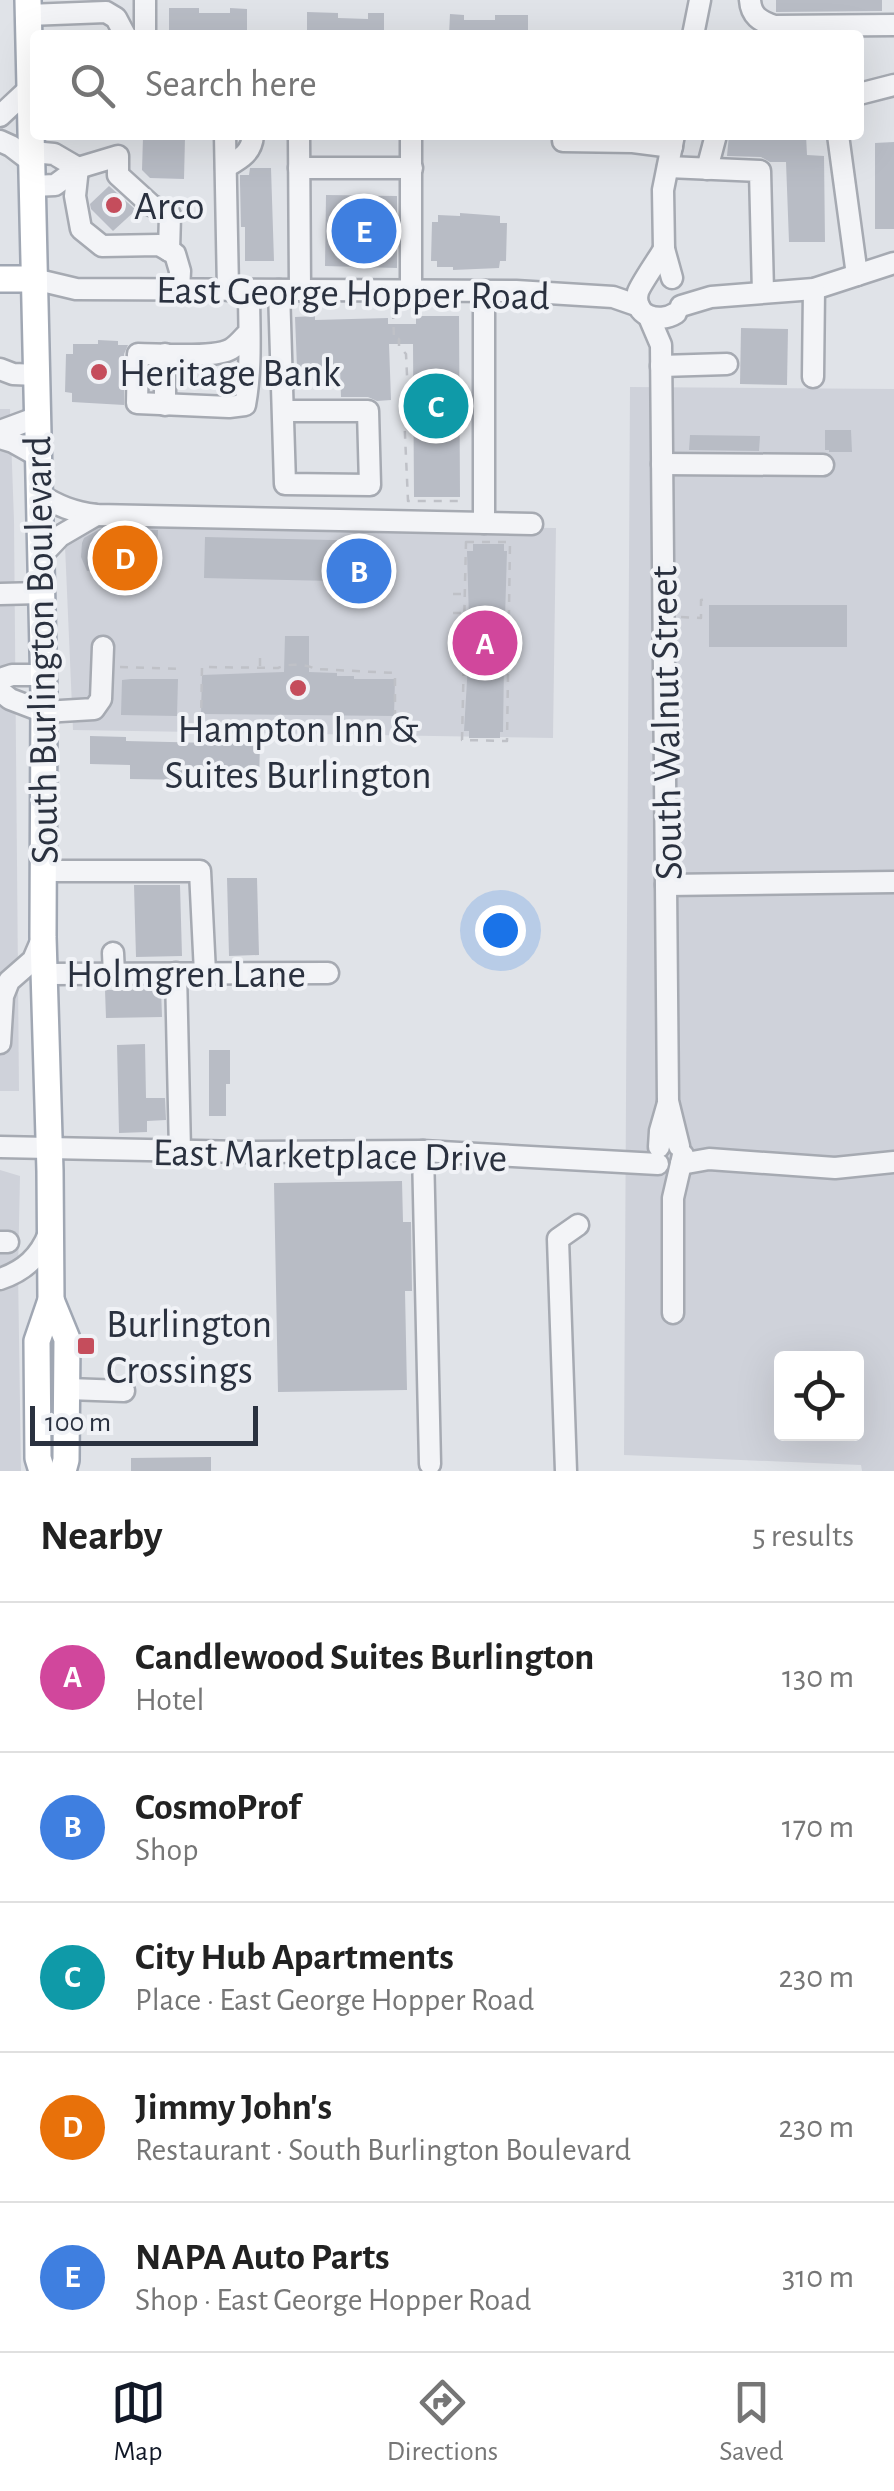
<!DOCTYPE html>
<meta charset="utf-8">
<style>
:root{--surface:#fff;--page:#f2f2f2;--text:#222;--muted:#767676;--line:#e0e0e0;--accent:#111827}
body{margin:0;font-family:"Alegreya Sans",sans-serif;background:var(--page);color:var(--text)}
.controls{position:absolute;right:30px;bottom:30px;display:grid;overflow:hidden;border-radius:10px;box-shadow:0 10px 40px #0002}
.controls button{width:90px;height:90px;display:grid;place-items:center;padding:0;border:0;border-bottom:2px solid var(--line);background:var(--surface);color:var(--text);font:50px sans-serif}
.scale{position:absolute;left:30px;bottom:25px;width:228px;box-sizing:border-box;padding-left:10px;border:5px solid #2a313f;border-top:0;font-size:28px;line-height:35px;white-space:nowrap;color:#2a313f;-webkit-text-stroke:8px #f0f2f6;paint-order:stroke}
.you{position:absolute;left:500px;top:930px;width:35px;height:35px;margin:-25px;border:8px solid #fff;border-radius:50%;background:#1a73e8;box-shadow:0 0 0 15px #1a73e833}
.badge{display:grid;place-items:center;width:65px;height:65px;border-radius:50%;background:var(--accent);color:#fff;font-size:32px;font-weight:700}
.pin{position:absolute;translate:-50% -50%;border:5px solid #fff;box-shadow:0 2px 10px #0006}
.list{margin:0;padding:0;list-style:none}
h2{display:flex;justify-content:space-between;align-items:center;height:130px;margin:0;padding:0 40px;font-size:42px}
h2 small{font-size:32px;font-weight:400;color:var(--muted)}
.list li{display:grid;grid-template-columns:65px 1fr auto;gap:30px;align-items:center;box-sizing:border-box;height:150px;padding:0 40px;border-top:2px solid var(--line)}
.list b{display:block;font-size:38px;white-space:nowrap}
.list p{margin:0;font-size:32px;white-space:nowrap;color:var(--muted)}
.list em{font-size:32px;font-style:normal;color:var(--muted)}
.icon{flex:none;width:55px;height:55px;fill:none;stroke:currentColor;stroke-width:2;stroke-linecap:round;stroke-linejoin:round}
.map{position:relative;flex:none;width:894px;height:1471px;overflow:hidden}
.search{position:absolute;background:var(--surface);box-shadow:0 10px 40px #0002;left:30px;right:30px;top:30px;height:110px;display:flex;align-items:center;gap:25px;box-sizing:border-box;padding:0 35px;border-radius:10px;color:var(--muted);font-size:38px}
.sheet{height:880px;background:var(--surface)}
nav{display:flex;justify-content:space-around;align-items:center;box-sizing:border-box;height:140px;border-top:2px solid var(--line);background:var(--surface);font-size:28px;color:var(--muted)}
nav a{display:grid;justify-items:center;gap:5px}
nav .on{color:var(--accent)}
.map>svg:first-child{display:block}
.built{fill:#cfd2da;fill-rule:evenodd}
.building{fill:#b8bcc5}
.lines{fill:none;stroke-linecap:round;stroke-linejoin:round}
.minor-casing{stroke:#a6aab2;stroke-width:25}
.major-casing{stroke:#a0a7b3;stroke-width:30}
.path{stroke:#bfc1c7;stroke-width:2.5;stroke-dasharray:8 8;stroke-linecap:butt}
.minor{stroke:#f3f4f7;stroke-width:20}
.major{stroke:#fff;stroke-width:25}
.poi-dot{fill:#c54d5c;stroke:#f0f2f6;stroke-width:4}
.labels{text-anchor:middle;stroke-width:8;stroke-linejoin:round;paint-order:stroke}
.poi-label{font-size:40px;fill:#2a313f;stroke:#f0f2f6;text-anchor:start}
.street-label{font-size:40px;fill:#2a313f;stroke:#f0f2f6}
</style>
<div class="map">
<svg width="894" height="1471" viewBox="0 0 894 1471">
<rect width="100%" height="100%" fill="#e0e3e8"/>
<g class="built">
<path d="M630 387 894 389V1471H862L861 1465 624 1455ZM782 1358H856V1434H782Z"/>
<path d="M0 409H10L14 520 19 1091H0Z"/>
<path d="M64 523 556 528 553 738 73 730Z"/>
<path d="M0 1170 20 1176 18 1271 21 1471H0Z"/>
</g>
<g class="building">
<path d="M776 0H882V11L776 12Z"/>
<path d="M169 8H199V13H230V8L247 9V35H169Z"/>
<path d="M307 12 338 13V18L368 19V13H384V35H307Z"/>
<path d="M450 14 464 15V20H495V15H528V35H449Z"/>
<path d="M729 135H806L807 155 824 156 825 242H789L786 162H770L761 157 727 156Z"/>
<path d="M143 137 185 138 184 179 150 178 142 170Z"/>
<path d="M894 142V229H875V143Z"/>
<path d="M250 168H271L274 261H245V227H241L240 183V175H249Z"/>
<path d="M109 186 136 210 113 231 91 209 90 204Z"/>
<path d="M326 195 397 196V268L325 266Z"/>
<path d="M460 213 500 216V223H507L506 261H500L499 268 453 270V267H437V261H431L432 222H438V215L460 216Z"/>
<path d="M315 316V320L388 318V324H416V316H459L460 497H414L413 344H389L391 400 377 401 368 397H341L340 367 297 368 295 317Z"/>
<path d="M741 328 788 329 787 385 740 384Z"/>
<path d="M98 340 118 341V345H128L124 354V405L72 402V393L65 392 66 354H73V344H98Z"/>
<path d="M825 430H851L852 452H829V450H825Z"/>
<path d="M690 435 760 436 759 451 689 450Z"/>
<path d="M100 529 158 530 156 570 87 571 81 557 82 543 84 538Z"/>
<path d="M205 537 377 541 376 582 204 578Z"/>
<path d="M473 544H504V551H507L505 618H508L507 664H504L503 732H500V738H469V731H464L468 664H466L464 652 465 629 466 619H469L467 551H473Z"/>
<rect x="709" y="605" width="138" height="42"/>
<path d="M285 636H309V672L337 673V676H354V679H395L394 716 201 714 202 675 284 672Z"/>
<path d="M131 679H178L177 716 121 715 122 680Z"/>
<path d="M90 736 126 737V741L260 744 259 781 130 779V765L90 764Z"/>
<path d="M227 878H257L259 955 229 956Z"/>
<path d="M134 885H180L182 956 136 957Z"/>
<path d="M161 989 162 1017 106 1018 105 990Z"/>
<path d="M145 1044 146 1098H165L166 1120 147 1121V1132L119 1133 117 1045Z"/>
<path d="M209 1050H230V1084H226V1116H209Z"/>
<path d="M402 1181 403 1222H411L412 1291H405L407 1390 278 1392 274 1183Z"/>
<path d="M211 1457V1471H131V1458Z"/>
</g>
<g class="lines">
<g class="minor-casing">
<g id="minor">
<path d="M145 0V35"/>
<path d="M750 0C751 16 760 21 774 26L894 25"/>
<path d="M28 15 106 12 116 18 125 35"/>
<path d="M693 35 700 0"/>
<path d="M859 94 894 85"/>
<path d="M0 116 30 88"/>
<path d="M225 135 228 290"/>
<path d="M299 135 300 290"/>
<path d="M838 135 857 275"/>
<path d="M0 141 11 146 32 162"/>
<path d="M563 141 633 142 672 147"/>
<path d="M32 152 54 154 78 168"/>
<path d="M226 167C240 159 252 153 253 135"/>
<path d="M668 167 760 171 763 292"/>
<path d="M78 168 75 196 81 229 102 246 159 245 175 254 180 271 179 290"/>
<path d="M299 168H412"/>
<path d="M707 169 716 135"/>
<path d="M33 186 55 185 78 168 118 156V175L151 205 170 215 169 251"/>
<path d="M664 249C659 258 640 285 638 292 632 316 659 324 676 313"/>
<path d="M672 278 664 249 663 190 674 135"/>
<path d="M34 279 76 289 516 291 613 297 639 306"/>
<path d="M249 290C249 328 252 367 245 405L229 407 137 403 138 354C159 354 214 359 231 349 238 345 243 338 249 332"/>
<path d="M279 290 285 484 370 485 368 411H283"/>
<path d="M411 291V135"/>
<path d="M484 291V523"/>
<path d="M681 306 711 297 814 289 894 263"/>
<path d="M649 317 661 345 668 1101 679 1146"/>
<path d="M165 354V405"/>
<path d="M661 366 727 364"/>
<path d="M0 369 13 374 37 375"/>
<path d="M813 377 814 289"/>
<path d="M0 431 38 417"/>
<path d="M0 438 13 442 38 456"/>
<path d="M662 464 823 465"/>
<path d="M39 494C58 506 73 512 96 515L532 524"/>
<path d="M40 557 60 536 96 515"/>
<path d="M0 594 41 593"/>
<path d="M0 679 12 675H43"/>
<path d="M0 691 10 699 44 712 94 709 101 699 103 647"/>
<path d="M43 871H200L205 973"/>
<path d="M666 885 894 882"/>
<path d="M113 953 114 974"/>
<path d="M176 973 180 1151"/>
<path d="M44 974 328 973"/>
<path d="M0 1043 3 996 9 981 33 960 42 939"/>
<path d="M0 1147 245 1152 423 1151 658 1164"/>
<path d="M659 1147 660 1131 668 1103"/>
<path d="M423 1151 430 1464"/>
<path d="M681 1164 709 1159 835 1168 894 1162"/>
<path d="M0 1242H8"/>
<path d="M0 1279C24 1271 40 1257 49 1233"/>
<path d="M673 1313V1198L683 1155"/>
<path d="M68 1389 124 1391"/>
<path d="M566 1471 558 1239 578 1225"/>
</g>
</g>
<g class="major-casing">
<g id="major">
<path d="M28 0 44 695 43 937 50 1171 51 1300 37 1341 38 1458 42 1471"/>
<path d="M0 279H34"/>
<path d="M51 1300 67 1339 66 1460 63 1471"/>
</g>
</g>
<g class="path">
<path d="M393 311 394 339H399V346L406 354 408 396 404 413 408 501H465"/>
<path d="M466 542H510L507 741 462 740 464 653C460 645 460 634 464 626Z"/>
<path d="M453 594H463"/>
<path d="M453 613H463"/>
<path d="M681 617 701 618V600L708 599"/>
<path d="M260 666V651"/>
<path d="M120 667 181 669"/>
<path d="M201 724 202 667 278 668C289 663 305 664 316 669L395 673V738"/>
</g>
<use href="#minor" class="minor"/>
<use href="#major" class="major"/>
</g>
<g class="poi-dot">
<circle cx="114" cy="205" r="10"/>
<circle cx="99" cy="372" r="10"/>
<circle cx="298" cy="688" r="10"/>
<rect x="76" y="1336" width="20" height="20" rx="5"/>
</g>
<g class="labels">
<g class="poi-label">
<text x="134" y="219">Arco</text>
<text x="119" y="386">Heritage Bank</text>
<text x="298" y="742" text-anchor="middle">Hampton Inn &amp;<tspan x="298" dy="46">Suites Burlington</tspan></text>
<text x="106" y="1337">Burlington<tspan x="106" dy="46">Crossings</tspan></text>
</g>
<g class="street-label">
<text transform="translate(353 292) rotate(1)" y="14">East George Hopper Road</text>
<text transform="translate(40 650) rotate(-91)" y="14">South Burlington Boulevard</text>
<text transform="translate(665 723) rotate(-91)" y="14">South Walnut Street</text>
<text x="186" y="987">Holmgren Lane</text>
<text transform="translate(330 1154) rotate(1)" y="14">East Marketplace Drive</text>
</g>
</g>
</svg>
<div class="controls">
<button><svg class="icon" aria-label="locate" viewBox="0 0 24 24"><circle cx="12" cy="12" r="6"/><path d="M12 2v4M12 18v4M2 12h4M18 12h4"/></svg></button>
</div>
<div class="scale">100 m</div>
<div class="you"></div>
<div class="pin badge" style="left:485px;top:643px;background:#d1479c">A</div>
<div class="pin badge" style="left:359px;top:571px;background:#3f7fe0">B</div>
<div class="pin badge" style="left:436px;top:406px;background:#0f9aa8">C</div>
<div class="pin badge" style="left:125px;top:558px;background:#e8710a">D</div>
<div class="pin badge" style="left:364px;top:231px;background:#3f7fe0">E</div>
<div class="search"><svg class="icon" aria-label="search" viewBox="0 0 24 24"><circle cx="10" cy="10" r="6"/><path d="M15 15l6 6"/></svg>Search here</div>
</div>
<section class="sheet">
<h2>Nearby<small>5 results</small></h2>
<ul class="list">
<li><span class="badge" style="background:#d1479c">A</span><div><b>Candlewood Suites Burlington</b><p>Hotel</p></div><em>130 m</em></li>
<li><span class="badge" style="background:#3f7fe0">B</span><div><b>CosmoProf</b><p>Shop</p></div><em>170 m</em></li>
<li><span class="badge" style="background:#0f9aa8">C</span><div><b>City Hub Apartments</b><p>Place · East George Hopper Road</p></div><em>230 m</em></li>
<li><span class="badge" style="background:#e8710a">D</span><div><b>Jimmy John's</b><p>Restaurant · South Burlington Boulevard</p></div><em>230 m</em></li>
<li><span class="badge" style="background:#3f7fe0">E</span><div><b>NAPA Auto Parts</b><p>Shop · East George Hopper Road</p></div><em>310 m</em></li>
</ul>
</section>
<nav>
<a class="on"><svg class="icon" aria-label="map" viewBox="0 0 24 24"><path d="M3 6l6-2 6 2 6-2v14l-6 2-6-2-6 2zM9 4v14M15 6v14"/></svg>Map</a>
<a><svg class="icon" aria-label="directions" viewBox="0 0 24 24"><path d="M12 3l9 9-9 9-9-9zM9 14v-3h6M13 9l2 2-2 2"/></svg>Directions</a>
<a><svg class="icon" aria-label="saved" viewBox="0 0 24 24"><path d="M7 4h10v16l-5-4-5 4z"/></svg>Saved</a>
</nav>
